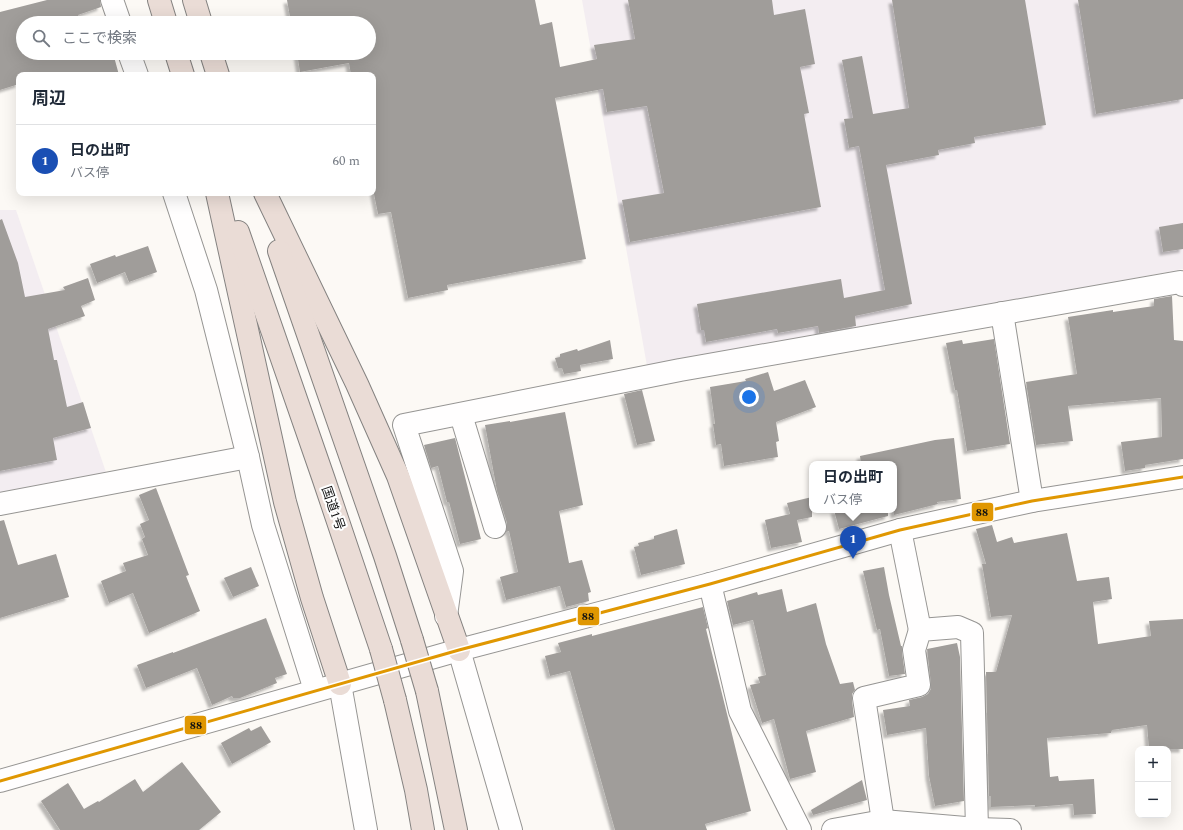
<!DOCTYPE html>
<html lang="ja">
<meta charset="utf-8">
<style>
:root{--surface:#fff;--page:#f6f6f7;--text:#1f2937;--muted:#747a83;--line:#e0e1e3;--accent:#db2777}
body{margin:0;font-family:Spectral,"Noto Sans JP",serif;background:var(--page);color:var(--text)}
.controls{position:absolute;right:12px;bottom:12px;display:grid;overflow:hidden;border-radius:8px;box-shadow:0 4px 16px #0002}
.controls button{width:36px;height:36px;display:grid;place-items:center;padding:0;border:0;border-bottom:1px solid var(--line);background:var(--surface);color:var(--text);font:20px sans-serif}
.you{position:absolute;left:749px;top:397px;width:14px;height:14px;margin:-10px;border:3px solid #fff;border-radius:50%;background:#1a73e8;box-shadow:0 0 0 6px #1a73e833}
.badge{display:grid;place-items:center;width:26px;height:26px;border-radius:50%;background:var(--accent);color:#fff;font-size:13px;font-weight:700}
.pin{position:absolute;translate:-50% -33px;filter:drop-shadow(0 1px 2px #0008)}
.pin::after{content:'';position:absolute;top:21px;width:14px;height:12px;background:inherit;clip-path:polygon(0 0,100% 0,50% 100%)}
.popup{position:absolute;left:809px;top:461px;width:88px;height:52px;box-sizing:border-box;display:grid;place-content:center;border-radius:8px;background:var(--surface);filter:drop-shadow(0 1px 3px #0005);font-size:13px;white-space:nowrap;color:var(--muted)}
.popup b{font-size:15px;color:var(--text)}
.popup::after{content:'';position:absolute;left:50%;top:100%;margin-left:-8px;border:8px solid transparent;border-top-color:var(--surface)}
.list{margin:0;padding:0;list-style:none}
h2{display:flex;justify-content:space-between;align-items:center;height:52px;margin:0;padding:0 16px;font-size:17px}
h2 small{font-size:13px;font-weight:400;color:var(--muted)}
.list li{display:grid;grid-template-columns:26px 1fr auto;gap:12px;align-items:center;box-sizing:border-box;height:72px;padding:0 16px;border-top:1px solid var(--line)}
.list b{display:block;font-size:15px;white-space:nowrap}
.list p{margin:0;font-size:13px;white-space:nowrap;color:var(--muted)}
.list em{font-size:13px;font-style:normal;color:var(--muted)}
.icon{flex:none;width:22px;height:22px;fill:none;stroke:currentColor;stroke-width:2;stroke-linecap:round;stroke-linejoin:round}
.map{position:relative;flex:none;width:1183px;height:830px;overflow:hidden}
.search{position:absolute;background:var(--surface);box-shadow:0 4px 16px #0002;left:16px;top:16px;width:360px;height:44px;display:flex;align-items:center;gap:10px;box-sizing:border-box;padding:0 14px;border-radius:22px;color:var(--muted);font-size:15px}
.panel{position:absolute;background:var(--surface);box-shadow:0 4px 16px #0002;left:16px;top:72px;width:360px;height:124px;border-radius:8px}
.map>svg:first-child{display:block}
.industrial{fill:#f3edf1}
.building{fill:#a09d9a;filter:url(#shadow)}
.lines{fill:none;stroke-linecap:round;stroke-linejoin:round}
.minor-casing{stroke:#969593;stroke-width:24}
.highway-casing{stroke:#848280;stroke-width:24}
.minor{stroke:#fffefe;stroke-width:22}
.highway{stroke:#eadcd6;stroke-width:22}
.highway-bridge-casing{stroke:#848280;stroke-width:24;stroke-linecap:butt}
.highway-bridge{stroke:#eadcd6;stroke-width:22}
.bus-1-casing{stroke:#fff;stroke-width:6}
.bus-1{stroke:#e09702;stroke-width:3}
.labels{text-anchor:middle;stroke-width:4;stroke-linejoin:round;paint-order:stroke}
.street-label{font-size:13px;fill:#101010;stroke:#fff}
.line-badge{stroke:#fff;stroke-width:1.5}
.pale-badge-label{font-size:11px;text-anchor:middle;font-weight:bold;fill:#111}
</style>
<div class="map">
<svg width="1183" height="830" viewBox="0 0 1183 830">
<defs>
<filter id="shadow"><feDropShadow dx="-3.5" dy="3.5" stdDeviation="1" flood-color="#0004"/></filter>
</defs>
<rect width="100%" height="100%" fill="#fcf9f5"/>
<g class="industrial">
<path d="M582 0H1183V269L921 318 647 366Z"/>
<path d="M0 210H16L108 478 0 497Z"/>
</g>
<g class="building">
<path d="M47 0H100L101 7 78 15V16L53 23H23V53H113L119 75H19V84L0 90V12Z"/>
<path d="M287 0H535L540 25 552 22 560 67 597 59 594 45 635 39 628 0H772L774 15 805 9 815 64 800 67 809 113 804 114 821 207 630 242 622 200 664 193 647 106 607 112 603 89 555 98 586 259 447 285 448 290 408 298 391 212 378 214 373 189V75H351L349 63 300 72 297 53H369V23H291Z"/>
<path d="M892 0H1025L1046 125 974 137 975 143 938 150 939 155 886 165 912 304 855 316 856 326 819 333 818 326 778 333 777 329 706 342 704 330H701L697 304 841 279 844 298 885 290 859 146 849 148 844 119 853 118 842 60 862 56 873 114 909 108Z"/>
<path d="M1078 0H1183V99L1096 114Z"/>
<path d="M2 219 18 263 25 297 65 290 63 287 88 278 95 300 81 306 85 316 48 329 54 360H57L67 407 83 402 91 428 53 438 57 460 0 471V220Z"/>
<path d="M1183 223V249L1163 252 1159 227Z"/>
<path d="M148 246 157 272 129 282 125 272 97 283 90 264 115 255 116 257Z"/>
<path d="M1172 296 1174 340 1183 341V459L1145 465V468L1125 471 1121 442 1162 437 1161 398 1068 406 1073 441 1036 445 1026 382 1077 374 1068 317 1113 310V312L1154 306V299Z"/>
<path d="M994 339 1010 444 967 451 957 390H955L946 343 962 340 963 344Z"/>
<path d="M610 340 613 359 580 365 581 371 564 374 562 368H558L555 358 560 357V354L577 349 578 351Z"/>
<path d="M768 372 774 391 805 380 816 407 776 422 779 441 776 442 778 457 724 466 721 444 716 445 713 424H715L710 387 746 381 745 379Z"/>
<path d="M642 390 655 441 637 445 624 394Z"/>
<path d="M565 412 583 505 559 511 569 563 582 560 591 592 588 593 589 601 566 607 560 586 506 600 500 577 518 572 509 531 506 532 507 523 497 491 485 425 510 421V422Z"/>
<path d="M455 438 481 539 460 544 449 502H447L438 466 431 468 424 445Z"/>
<path d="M954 438 961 499 937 502 938 504 894 515V464H861L860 456 935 440Z"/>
<path d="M156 488 189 575 186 576 200 611 149 633 133 593 109 603 101 581 126 571 123 563 148 555 142 539 145 537 140 524 149 520 139 495Z"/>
<path d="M812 497V517L797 520 802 542 771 548 765 520 790 514 787 503Z"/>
<path d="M834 510H888V516L839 529Z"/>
<path d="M4 520 18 565 56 554 69 597 0 618V521Z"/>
<path d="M992 525 997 542 1012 537 1014 543 1067 533 1077 581 1109 577 1112 599 1093 602 1098 644 1151 636 1149 621 1183 619V749H1149L1147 725 1112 730 1111 733 1047 738 1050 777 1058 776 1059 781 1094 779 1096 814 1074 815 1073 804 1035 807V805L991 807V796H989L986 672H996L1012 615 991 617 982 564H986L976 529Z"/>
<path d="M677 529 685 564 641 575 634 547 639 546 638 543 654 539V536Z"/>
<path d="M251 567 259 586 233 597 224 578Z"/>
<path d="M884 567 889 595 901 646H902V652L905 674 889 676 880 629 877 630 863 571Z"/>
<path d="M782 589 787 612 816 603 826 644 840 684 853 682 855 690 852 694V700L854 717 806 731 816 772 790 779 774 719 762 723 750 685 760 683 758 677 766 675 753 620 733 625 727 601 757 592 758 595Z"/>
<path d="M703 607 708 628 706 629 751 811 705 824 707 830H615L570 671 550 676 545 656 561 652 558 643 592 634V636Z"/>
<path d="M266 618 287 674 275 678 277 683 240 698H233L232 696 212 705 197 668 146 688 137 665 173 652V653Z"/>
<path d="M957 643 960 657 964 801 935 806 929 776 926 728 887 735 883 710 910 706 909 700 922 697 928 694 931 689V684L927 649Z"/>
<path d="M261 726 271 742 232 764 221 743 249 728 251 731Z"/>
<path d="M182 762 221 812 199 830H60L41 801 68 783 84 809 98 801 99 802 135 779 143 792Z"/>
<path d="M862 780 867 800 813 815 811 810Z"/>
</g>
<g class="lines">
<g class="minor-casing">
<g id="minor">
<path d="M112 0 120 23"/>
<path d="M129 53 137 75"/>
<path d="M174 193 206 290 248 457 263 525 315 690"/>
<path d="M1002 313 1032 501"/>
<path d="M461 415 495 527"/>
<path d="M0 504 248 457"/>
<path d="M900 530 920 630"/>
<path d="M710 584 740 711 800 830"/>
<path d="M446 616 452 571 404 425 680 370 1180 282 1183 285"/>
<path d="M459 650 511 830"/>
<path d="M340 684 366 830"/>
<path d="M0 781 459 650 710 584 900 530 1032 501 1183 477"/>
<path d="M883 821 864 698 919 685 914 650 920 630 958 627 972 633 977 829"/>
<path d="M833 830 883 821 977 829 1010 830"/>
</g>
</g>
<g class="highway-casing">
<g id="highway">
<path d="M159 0 166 23"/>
<path d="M194 0 201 23"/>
<path d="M176 53 183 75"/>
<path d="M211 53 218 75"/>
<path d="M217 193 285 502 312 598 340 684"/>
<path d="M265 193 357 384 398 476 459 650"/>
<path d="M238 232 323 477 381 649"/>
<path d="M279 251 385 556 412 640"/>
<path d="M427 691 456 830"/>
<path d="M395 700 416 790 423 830"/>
</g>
</g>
<use href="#minor" class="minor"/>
<use href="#highway" class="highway"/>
<g class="highway-bridge-casing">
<g id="highway-bridge">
<path d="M412 640 427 691"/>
<path d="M381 649 395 700"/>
</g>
</g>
<use href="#highway-bridge" class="highway-bridge"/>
<g class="bus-1-casing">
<path id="bus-1" d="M0 781 459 650 710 584 900 530 1032 501 1183 477"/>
</g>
<use href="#bus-1" class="bus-1"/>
</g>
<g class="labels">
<g class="street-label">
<text transform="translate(334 508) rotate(71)" y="5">国道1号</text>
</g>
</g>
<g class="line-badge">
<rect x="971" y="502" width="23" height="20" rx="4" fill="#e09702"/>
<rect x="577" y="606" width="23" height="20" rx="4" fill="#e09702"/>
<rect x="184" y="715" width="23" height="20" rx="4" fill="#e09702"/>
</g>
<g class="pale-badge-label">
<text x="982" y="516">88</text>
<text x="588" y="620">88</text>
<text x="196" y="729">88</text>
</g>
</svg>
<div class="controls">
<button>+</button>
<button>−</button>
</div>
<div class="you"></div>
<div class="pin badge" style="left:853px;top:559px;background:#1a4fb4">1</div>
<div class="popup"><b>日の出町</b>バス停</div>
<div class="search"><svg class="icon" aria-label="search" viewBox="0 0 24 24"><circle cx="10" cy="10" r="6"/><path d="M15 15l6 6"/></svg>ここで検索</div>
<section class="panel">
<h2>周辺<small></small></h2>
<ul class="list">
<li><span class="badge" style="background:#1a4fb4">1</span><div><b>日の出町</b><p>バス停</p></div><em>60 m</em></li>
</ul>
</section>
</div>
